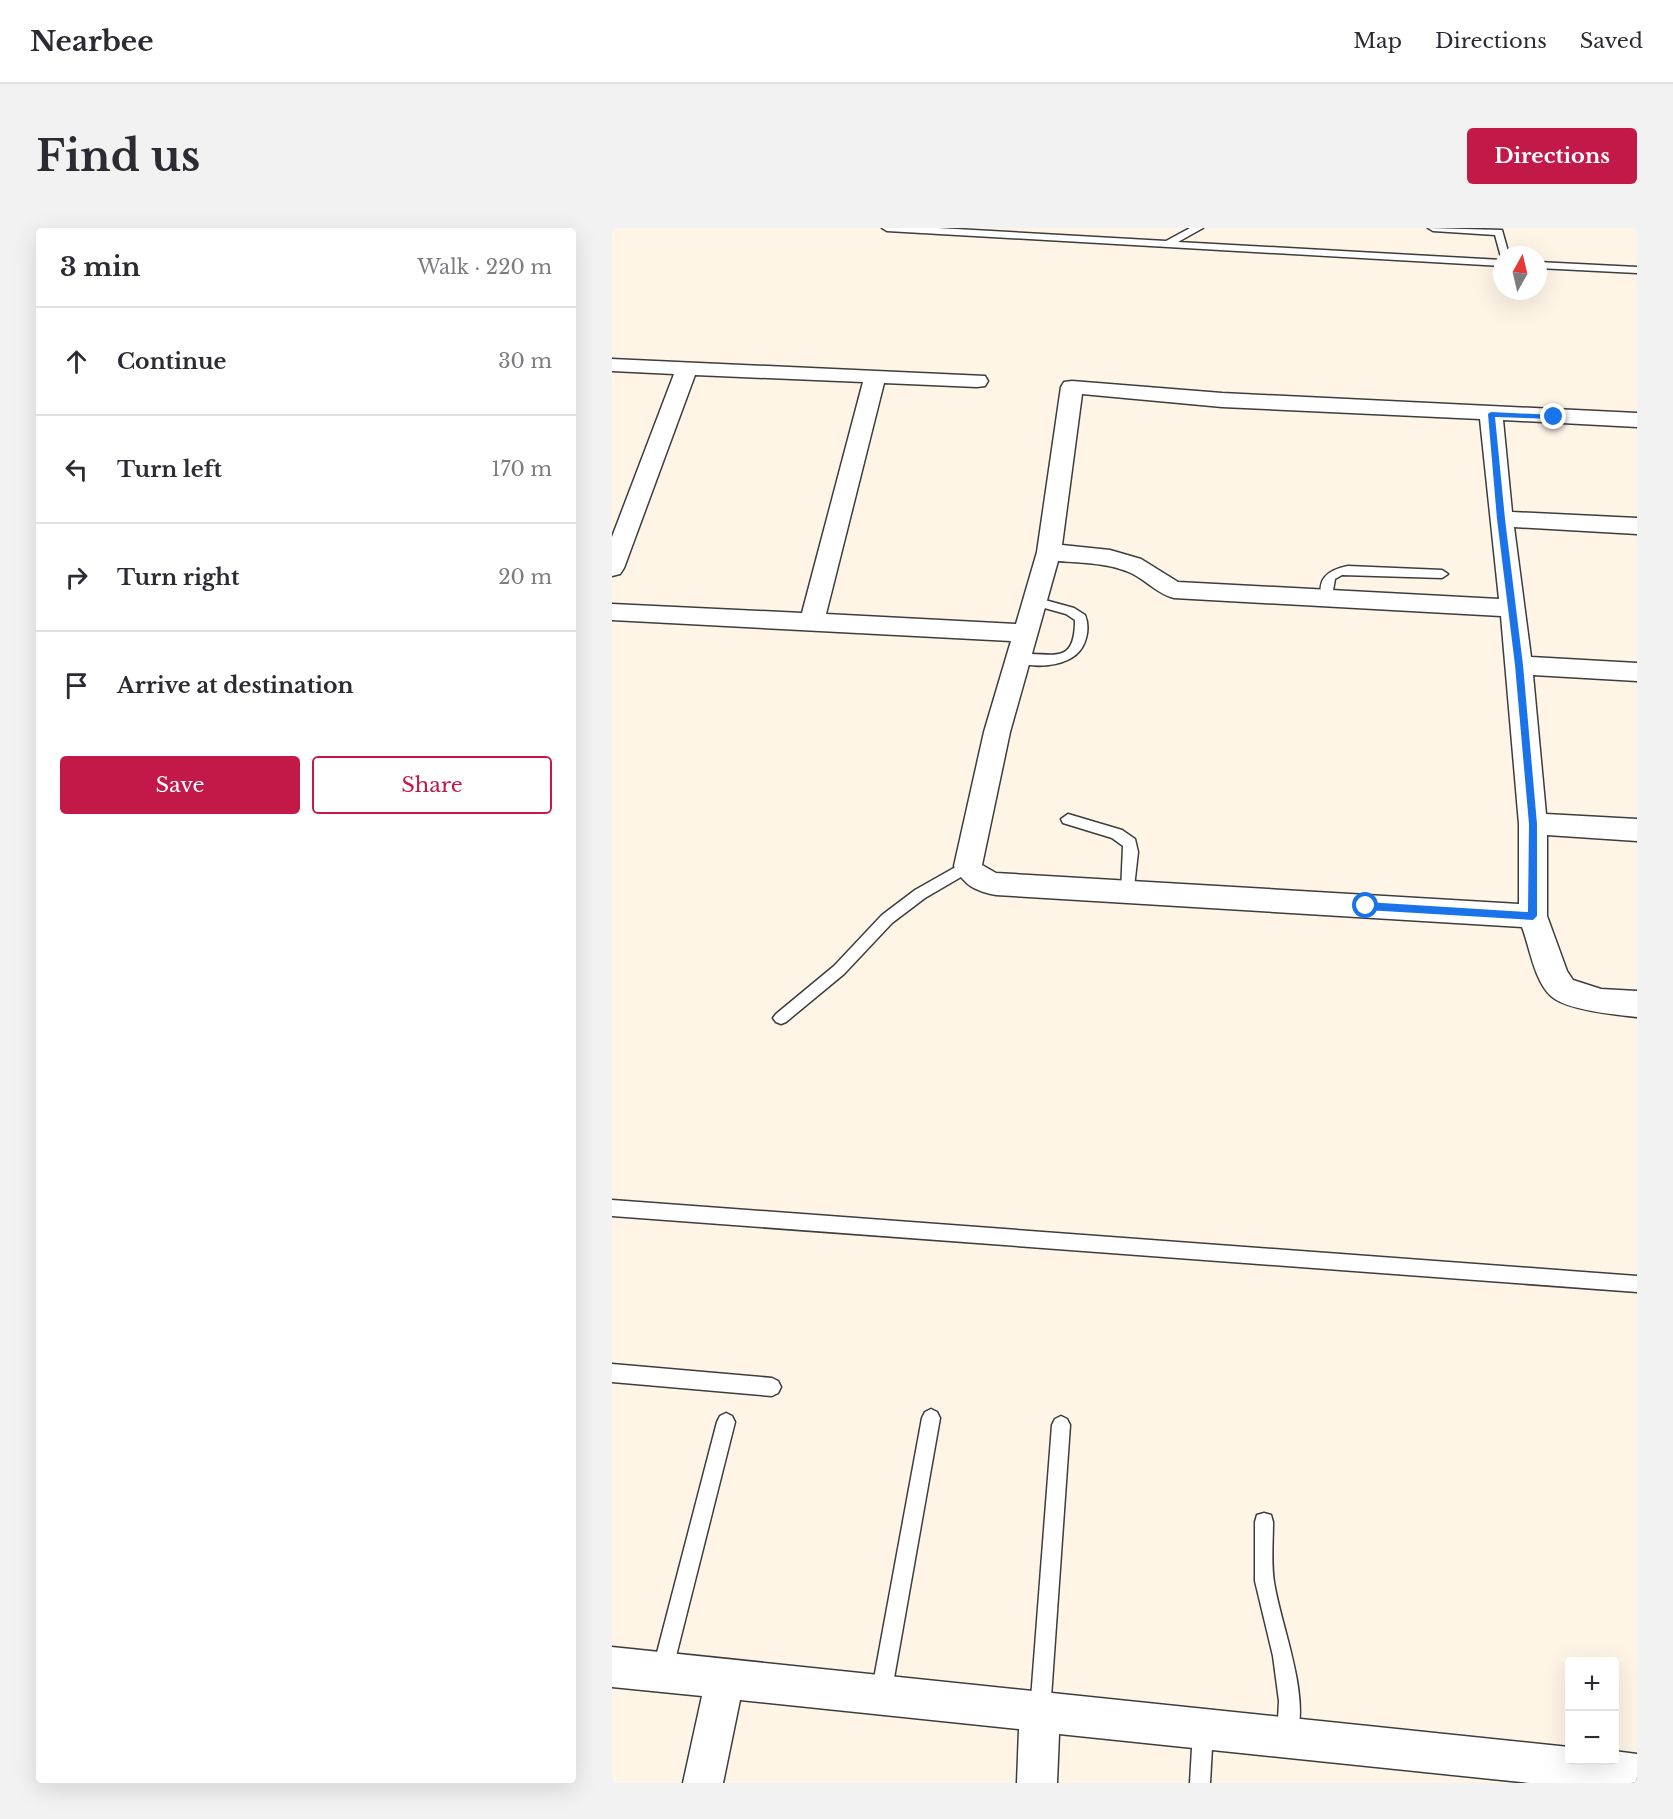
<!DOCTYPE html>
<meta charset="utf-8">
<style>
:root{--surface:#fff;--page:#f2f2f3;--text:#2b2b33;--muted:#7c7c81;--line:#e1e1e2;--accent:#c21949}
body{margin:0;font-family:"Libre Baskerville",serif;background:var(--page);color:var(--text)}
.controls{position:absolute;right:18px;bottom:18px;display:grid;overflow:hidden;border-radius:6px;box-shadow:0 6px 24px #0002}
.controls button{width:54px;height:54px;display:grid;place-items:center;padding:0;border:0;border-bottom:2px solid var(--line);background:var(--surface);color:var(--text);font:30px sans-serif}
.compass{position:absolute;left:881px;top:18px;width:54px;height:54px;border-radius:50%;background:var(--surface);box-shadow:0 6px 24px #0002;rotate:8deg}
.stop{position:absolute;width:18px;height:18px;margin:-14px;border:4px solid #1a73e8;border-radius:50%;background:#fff}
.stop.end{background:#1a73e8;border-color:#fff;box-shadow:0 2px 6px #0008}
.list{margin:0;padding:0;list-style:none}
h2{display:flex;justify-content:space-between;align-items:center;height:78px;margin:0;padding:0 24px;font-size:26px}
h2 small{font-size:20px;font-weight:400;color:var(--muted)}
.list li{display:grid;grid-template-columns:39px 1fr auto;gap:18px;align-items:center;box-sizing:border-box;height:108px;padding:0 24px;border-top:2px solid var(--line)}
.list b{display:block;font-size:22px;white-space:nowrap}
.list em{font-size:20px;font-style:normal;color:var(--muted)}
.actions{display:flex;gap:12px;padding:18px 24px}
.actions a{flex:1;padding:14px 0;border:2px solid var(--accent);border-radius:6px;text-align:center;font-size:21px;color:var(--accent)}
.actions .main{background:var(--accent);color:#fff}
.icon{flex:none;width:33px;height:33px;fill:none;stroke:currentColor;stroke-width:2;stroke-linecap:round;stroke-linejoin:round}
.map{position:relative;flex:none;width:1025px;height:1555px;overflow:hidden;border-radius:6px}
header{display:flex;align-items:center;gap:36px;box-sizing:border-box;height:84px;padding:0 30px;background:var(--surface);border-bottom:2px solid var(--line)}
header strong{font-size:28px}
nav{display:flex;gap:33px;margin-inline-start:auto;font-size:21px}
.intro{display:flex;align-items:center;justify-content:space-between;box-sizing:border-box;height:144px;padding:0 36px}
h1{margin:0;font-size:42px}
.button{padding:15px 27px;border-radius:6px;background:var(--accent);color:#fff;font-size:21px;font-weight:700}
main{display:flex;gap:36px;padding:0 36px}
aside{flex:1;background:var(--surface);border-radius:6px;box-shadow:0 6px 24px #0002}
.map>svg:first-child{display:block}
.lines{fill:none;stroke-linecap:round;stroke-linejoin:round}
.service-casing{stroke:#3d3d3d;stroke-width:3}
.minor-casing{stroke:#3d3d3d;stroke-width:3}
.service{fill:#fff;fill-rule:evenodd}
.minor{fill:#fff;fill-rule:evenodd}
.route{fill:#1a73e8}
</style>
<header>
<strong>Nearbee</strong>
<nav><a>Map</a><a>Directions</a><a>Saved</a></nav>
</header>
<div class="intro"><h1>Find us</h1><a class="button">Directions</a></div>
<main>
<aside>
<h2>3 min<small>Walk · 220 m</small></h2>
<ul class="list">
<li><svg class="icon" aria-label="ahead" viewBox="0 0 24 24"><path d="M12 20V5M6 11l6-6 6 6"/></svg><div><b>Continue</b></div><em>30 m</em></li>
<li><svg class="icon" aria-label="left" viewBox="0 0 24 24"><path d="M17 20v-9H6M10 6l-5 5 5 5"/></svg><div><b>Turn left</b></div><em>170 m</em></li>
<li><svg class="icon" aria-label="right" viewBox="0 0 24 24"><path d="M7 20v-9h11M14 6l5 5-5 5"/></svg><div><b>Turn right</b></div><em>20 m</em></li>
<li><svg class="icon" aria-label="arrive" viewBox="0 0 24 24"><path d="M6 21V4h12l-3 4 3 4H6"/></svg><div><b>Arrive at destination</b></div></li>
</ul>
<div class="actions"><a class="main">Save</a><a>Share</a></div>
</aside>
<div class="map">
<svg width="1025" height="1555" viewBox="0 0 1025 1555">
<rect width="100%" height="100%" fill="#fff5e7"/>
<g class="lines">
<g class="service-casing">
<g id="service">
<path d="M270 0H326L554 13 578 0H591L566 14 890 32V38L275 3Z"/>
<path d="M816 0 890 2 897 27 889 29 883 7 821 3Z"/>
<path d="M926 34 1025 39V45L926 40Z"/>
<path d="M736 338 830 342 836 346 830 350 730 347 723 351 719 374H711C703 351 716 342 736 338Z"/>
<path d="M422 369 462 380 473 387C476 394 476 403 474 410 467 440 425 441 401 434L399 431 401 428C433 419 463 445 463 392L454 386 418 376V370Z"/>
<path d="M456 586 510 602 523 611 526 624 521 668H511L509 664 511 618 500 610 451 595 449 591Z"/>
<path d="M356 632 363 638 361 642 313 670 280 695 232 746 174 794 169 796 164 794 161 790 164 786 222 738 270 687 303 662Z"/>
<path d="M0 972 1025 1048V1064L0 988Z"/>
<path d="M0 1136 160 1150 166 1153 169 1159 166 1165 160 1168 0 1154Z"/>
<path d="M319 1181 325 1184 328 1190 279 1467 276 1474 269 1477 262 1474 259 1467 310 1190 313 1184Z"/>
<path d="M114 1185 120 1188 123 1194 60 1444 57 1451 50 1454 43 1451 40 1444 105 1194 108 1188Z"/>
<path d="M449 1188 455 1191 458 1197 438 1484 435 1491 428 1494 421 1491 418 1484 440 1197 443 1191Z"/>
<path d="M652 1285 659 1287 661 1294C661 1313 659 1335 662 1354 669 1400 701 1472 682 1517L675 1520 668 1517 665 1510 667 1473 661 1428 643 1353V1294L645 1287Z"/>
<path d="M591 1492 598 1495 601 1502 598 1555H578L581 1502 584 1495Z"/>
</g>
</g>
<g class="minor-casing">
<g id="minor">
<path d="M0 131 373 148 376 153 373 158 365 159 272 155 214 386 404 396 425 324 449 159 452 154 460 153 610 165 1025 185V199L891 192 900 284 1025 290V306L902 299 919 429 1025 435V453L921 447 934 586 1025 591V613L935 607V688L955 743 961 752 989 761 1025 763V789C1005 787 953 782 939 768 922 752 918 720 910 699L384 667C363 663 352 657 342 638L372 504 399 413 0 392V376L190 385 251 154 83 147 12 340 8 346 0 348V309L62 146 0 143ZM470 166 610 179 868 191 887 371 566 354 529 331 498 322 450 317ZM446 333C471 335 499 335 521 346 536 354 546 366 562 370L889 388 907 596V676L384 645 370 637 398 504Z"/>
<path d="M0 1419 957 1519V1532H1002V1523L1025 1526V1555H918L447 1506 445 1555H405L407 1501 128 1472 111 1555H71L90 1468 0 1459Z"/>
</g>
</g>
<use href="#service" class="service"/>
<use href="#minor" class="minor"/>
</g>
<path class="route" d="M879 184 942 187 945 189 942 191 883 189 893 291 911 437 925 596V688L921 692 754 682 749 678 754 674 916 684 917 596 903 437 885 291 876 186Z"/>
</svg>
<div class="controls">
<button>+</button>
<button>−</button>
</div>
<svg class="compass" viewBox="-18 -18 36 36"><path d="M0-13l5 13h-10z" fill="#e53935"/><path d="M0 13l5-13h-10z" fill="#7c7c81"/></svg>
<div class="stop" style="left:754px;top:678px"></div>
<div class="stop end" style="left:942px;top:189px"></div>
</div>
</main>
